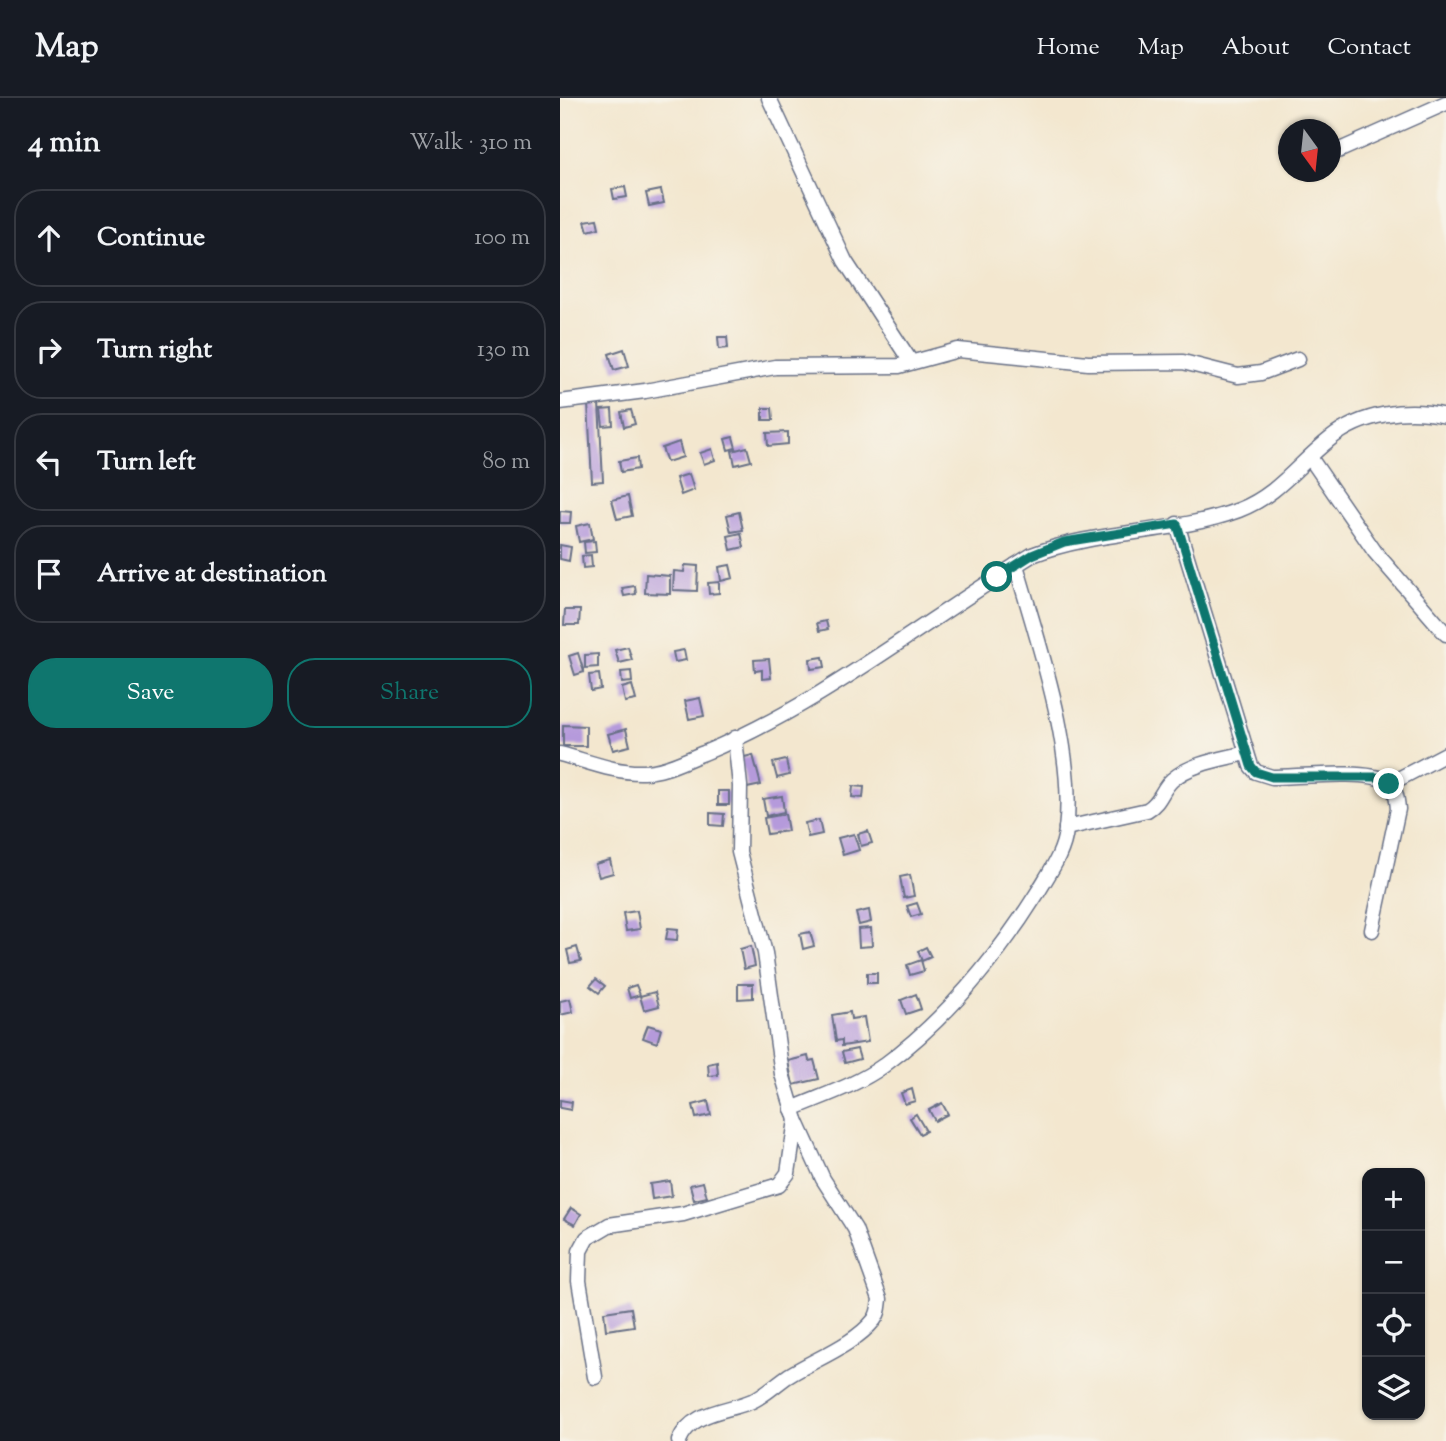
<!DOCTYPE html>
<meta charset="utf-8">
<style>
:root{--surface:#171b24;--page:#242831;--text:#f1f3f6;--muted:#9ea1a6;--line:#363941;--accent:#0f766e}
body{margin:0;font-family:"Sorts Mill Goudy",serif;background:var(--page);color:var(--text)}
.controls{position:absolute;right:21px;bottom:21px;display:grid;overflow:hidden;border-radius:14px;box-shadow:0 2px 5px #0004}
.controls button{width:63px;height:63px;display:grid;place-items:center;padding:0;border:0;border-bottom:2px solid var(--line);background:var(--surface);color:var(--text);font:35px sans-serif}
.compass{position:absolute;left:718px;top:21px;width:63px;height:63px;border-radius:50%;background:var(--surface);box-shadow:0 2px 5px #0004;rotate:165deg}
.stop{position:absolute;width:21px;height:21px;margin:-16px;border:5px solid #0f766e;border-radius:50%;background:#fff}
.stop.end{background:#0f766e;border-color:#fff;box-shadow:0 2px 7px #0008}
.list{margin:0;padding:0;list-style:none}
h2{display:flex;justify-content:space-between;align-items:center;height:91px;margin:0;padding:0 28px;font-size:30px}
h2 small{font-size:23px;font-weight:400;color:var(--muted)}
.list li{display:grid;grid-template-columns:46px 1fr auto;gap:21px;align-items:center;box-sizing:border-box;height:98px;margin:0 14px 14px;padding:0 14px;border:2px solid var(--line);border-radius:28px}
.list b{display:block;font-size:26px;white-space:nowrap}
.list em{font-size:23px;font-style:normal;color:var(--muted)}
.actions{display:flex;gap:14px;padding:21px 28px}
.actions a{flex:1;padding:16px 0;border:2px solid var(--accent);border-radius:28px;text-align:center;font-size:24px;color:var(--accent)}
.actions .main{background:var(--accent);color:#fff}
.icon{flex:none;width:38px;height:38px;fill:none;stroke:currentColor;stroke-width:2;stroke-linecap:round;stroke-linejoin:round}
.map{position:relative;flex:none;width:886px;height:1343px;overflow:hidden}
header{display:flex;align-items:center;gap:42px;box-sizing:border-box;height:98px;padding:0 35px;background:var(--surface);border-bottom:2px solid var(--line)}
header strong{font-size:33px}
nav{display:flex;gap:38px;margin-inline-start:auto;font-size:24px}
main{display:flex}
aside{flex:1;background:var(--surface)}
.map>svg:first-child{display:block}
.building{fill:#b59adb}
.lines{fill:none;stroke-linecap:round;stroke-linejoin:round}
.minor-casing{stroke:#676f86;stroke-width:17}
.minor{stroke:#fff;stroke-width:14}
.route{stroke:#0f766e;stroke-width:9}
</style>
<header>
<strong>Map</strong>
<nav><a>Home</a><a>Map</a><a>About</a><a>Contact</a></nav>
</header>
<main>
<aside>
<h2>4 min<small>Walk · 310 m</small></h2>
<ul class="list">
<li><svg class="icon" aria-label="ahead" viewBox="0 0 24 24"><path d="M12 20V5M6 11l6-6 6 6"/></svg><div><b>Continue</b></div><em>100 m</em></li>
<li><svg class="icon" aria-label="right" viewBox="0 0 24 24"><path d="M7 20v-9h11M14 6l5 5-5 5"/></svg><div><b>Turn right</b></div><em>130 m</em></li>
<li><svg class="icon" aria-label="left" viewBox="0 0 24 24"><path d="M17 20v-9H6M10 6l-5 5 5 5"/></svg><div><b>Turn left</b></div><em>80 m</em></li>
<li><svg class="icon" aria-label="arrive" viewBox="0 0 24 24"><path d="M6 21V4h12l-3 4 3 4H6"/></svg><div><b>Arrive at destination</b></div></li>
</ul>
<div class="actions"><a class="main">Save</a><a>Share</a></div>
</aside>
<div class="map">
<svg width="886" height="1343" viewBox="0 0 886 1343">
<rect width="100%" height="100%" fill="#f7f3e8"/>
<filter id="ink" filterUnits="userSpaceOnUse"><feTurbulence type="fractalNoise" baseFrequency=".0143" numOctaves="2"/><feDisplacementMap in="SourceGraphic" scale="14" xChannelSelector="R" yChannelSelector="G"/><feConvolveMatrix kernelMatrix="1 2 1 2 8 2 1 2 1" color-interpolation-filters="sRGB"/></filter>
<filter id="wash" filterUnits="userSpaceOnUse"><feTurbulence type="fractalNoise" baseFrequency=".00686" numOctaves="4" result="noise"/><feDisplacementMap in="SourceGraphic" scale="28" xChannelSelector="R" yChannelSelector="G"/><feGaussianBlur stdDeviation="1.57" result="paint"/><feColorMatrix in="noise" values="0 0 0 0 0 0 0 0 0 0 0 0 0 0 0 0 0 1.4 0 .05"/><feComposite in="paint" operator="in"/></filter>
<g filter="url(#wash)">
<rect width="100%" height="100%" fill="#f3e7cf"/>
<g id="blocks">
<g class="building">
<path d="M65 89 67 99 54 101 52 91Z"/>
<path d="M101 92 104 105 89 108 86 95Z"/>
<path d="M37 121 39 130 28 133 25 123Z"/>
<path d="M158 239H167L168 250 159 251Z"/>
<path d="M64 251 69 268 54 272 49 256Z"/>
<path d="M28 305H39L43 383 32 384Z"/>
<path d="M203 310H212L213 322H203Z"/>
<path d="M52 311 53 327 43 328 41 312Z"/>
<path d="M71 312 75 326 64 329 61 314Z"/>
<path d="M228 334V346L208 348 207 335Z"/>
<path d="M173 339 176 350 168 352 165 341Z"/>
<path d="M119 344 123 359 107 364 102 350Z"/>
<path d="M187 349 191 363 175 367 172 353Z"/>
<path d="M152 351 155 362 144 366 140 355Z"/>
<path d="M77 360 78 371 61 374 59 363Z"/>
<path d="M129 376 134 392 121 397 116 380Z"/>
<path d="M68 398 72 418 57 421 52 402Z"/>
<path d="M0 413 11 414 10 425H0Z"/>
<path d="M179 414 183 432 171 434 167 417Z"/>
<path d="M30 425 33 441 19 444 16 428Z"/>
<path d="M181 435 184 449 171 452 168 438Z"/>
<path d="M35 443 36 454 25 455 24 444Z"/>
<path d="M0 447 11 449 9 463 0 461Z"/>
<path d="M31 457 32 469 23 470 22 458Z"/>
<path d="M125 467 138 468 137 493 113 492 114 473 124 474Z"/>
<path d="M170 467 173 480 161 483 159 469Z"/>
<path d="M86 476 110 478V496L85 495Z"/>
<path d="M159 484V495L149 496 148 485Z"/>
<path d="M75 488 76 496 64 498 62 490Z"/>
<path d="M5 512H20L19 527H4Z"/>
<path d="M266 523 268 531 259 533 257 525Z"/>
<path d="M68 549 72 562 59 565 55 552Z"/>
<path d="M124 552 126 562 115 564 113 554Z"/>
<path d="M18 555 24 574 15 577 9 558Z"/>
<path d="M38 556V569L25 570V557Z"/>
<path d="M263 559 265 569 251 571 250 561Z"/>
<path d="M209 561 211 580 202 581V572L195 573 194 562Z"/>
<path d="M71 573 72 584 62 585 61 574Z"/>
<path d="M39 576 41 591 31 593 29 577Z"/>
<path d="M72 587 76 602 65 604 62 590Z"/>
<path d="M140 600 144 618 129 621 125 603Z"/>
<path d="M3 627 26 628V648H3Z"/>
<path d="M66 631 70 648 53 652 48 636Z"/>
<path d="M193 657 201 687 187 690 180 660Z"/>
<path d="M226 662 229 677 217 680 213 665Z"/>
<path d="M293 688 304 689 303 700 292 699Z"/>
<rect x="158" y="693" width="11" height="14"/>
<path d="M222 698 224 714 206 718 203 701Z"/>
<path d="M150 715 164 716 163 728 150 727Z"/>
<path d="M225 716 228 733 207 736 204 720Z"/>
<path d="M259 722 262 736 248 739 245 725Z"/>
<path d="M308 733 312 745 301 748 298 736Z"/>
<path d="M294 736 299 752 283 757 278 740Z"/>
<path d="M50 762 53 775 39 779 35 766Z"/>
<path d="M350 777 354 798 344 800 340 779Z"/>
<path d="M357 805 361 816 351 819 347 808Z"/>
<path d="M309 812 311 824 299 827 296 815Z"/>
<path d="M77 813 80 831 66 833 63 815Z"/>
<path d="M108 830 118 831 117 842 106 841Z"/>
<path d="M311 830 312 848 299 849 298 831Z"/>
<path d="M250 834 254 848 243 851 240 836Z"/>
<path d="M191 848 195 868 184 871 180 851Z"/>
<path d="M17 849 21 863 10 865 7 852Z"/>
<path d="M366 849 371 859 362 863 358 853Z"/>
<path d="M361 862 364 873 350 877 347 867Z"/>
<rect x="307" y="875" width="10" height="10"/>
<path d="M36 881 45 888 39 895 30 888Z"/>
<path d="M178 886H193V900L178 901Z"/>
<path d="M76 887 80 897 70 900 67 890Z"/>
<path d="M95 894 99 908 84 912 80 898Z"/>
<path d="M356 896 361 911 346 916 341 902Z"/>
<path d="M10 901 13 914 0 917V903Z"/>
<path d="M290 914 291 921 304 919 308 944 282 948V942L276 943 272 917Z"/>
<path d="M88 927 101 931 97 945 83 940Z"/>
<path d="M297 951 300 961 285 965 282 954Z"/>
<path d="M248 958 249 963 254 962 259 981 233 987 228 963Z"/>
<path d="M157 964 158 977 149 978 148 966Z"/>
<path d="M352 991 355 1003 345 1006 341 995Z"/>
<path d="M0 1002 12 1004 11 1012 0 1010Z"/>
<path d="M148 1003 151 1017 136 1020 133 1007Z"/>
<path d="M382 1005 388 1016 375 1023 369 1012Z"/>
<path d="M356 1016 366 1033 360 1036 350 1020Z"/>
<path d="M110 1083 112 1098 92 1101 90 1086Z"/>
<path d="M143 1084 147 1099 134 1102 130 1087Z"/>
<path d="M11 1110 21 1116 15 1127 4 1121Z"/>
<path d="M71 1210 74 1228 46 1232 44 1214Z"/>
</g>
</g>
</g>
<g filter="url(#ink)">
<use href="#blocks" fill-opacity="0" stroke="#676f86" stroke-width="2"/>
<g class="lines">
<g class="minor-casing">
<g id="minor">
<path d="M209 0 285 163 351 264"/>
<path d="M771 56 886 5"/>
<path d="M0 304 85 293 215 269 339 268 398 252 528 265 623 264 678 278 701 275 738 261"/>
<path d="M751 361 815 454 886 536"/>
<path d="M617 426 691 668 696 674 712 679C737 679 807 671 826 683 836 690 837 700 838 711L812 832"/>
<path d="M0 656C27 663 55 675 83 674 104 674 125 662 144 655 262 606 363 524 472 457 538 431 612 437 679 412 718 397 738 366 770 341 802 315 847 309 886 318"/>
<path d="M829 686 886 656"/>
<path d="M506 730 587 712C601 704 601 692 612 682 631 665 663 661 686 655"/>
<path d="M232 1011C262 998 297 987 323 968 387 921 436 861 478 794 489 775 504 755 506 732 516 652 478 545 456 467"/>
<path d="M35 1279 19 1183 20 1153 27 1140 49 1127 123 1116 219 1087 228 1075 236 1022"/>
<path d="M119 1343C131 1313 166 1314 192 1303 205 1297 216 1286 228 1278 255 1261 294 1247 314 1222 319 1216 319 1209 320 1201L295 1131 263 1081 236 1022 222 976 205 855 179 754 180 688 175 640"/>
</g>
</g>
<use href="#minor" class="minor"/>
</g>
</g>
<g class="lines" filter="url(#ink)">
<path class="route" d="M437 479 472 457 504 444 617 426 691 668 696 674 712 679H817L829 686"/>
</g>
</svg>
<div class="controls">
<button>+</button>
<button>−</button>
<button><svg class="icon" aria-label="locate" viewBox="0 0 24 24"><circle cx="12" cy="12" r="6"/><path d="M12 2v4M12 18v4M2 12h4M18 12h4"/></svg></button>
<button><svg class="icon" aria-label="layers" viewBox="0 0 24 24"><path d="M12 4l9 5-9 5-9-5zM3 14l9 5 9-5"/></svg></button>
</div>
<svg class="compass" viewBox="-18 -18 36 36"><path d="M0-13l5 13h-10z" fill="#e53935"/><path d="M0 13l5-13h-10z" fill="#9ea1a6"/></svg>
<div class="stop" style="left:437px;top:479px"></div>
<div class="stop end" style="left:829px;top:686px"></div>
</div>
</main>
